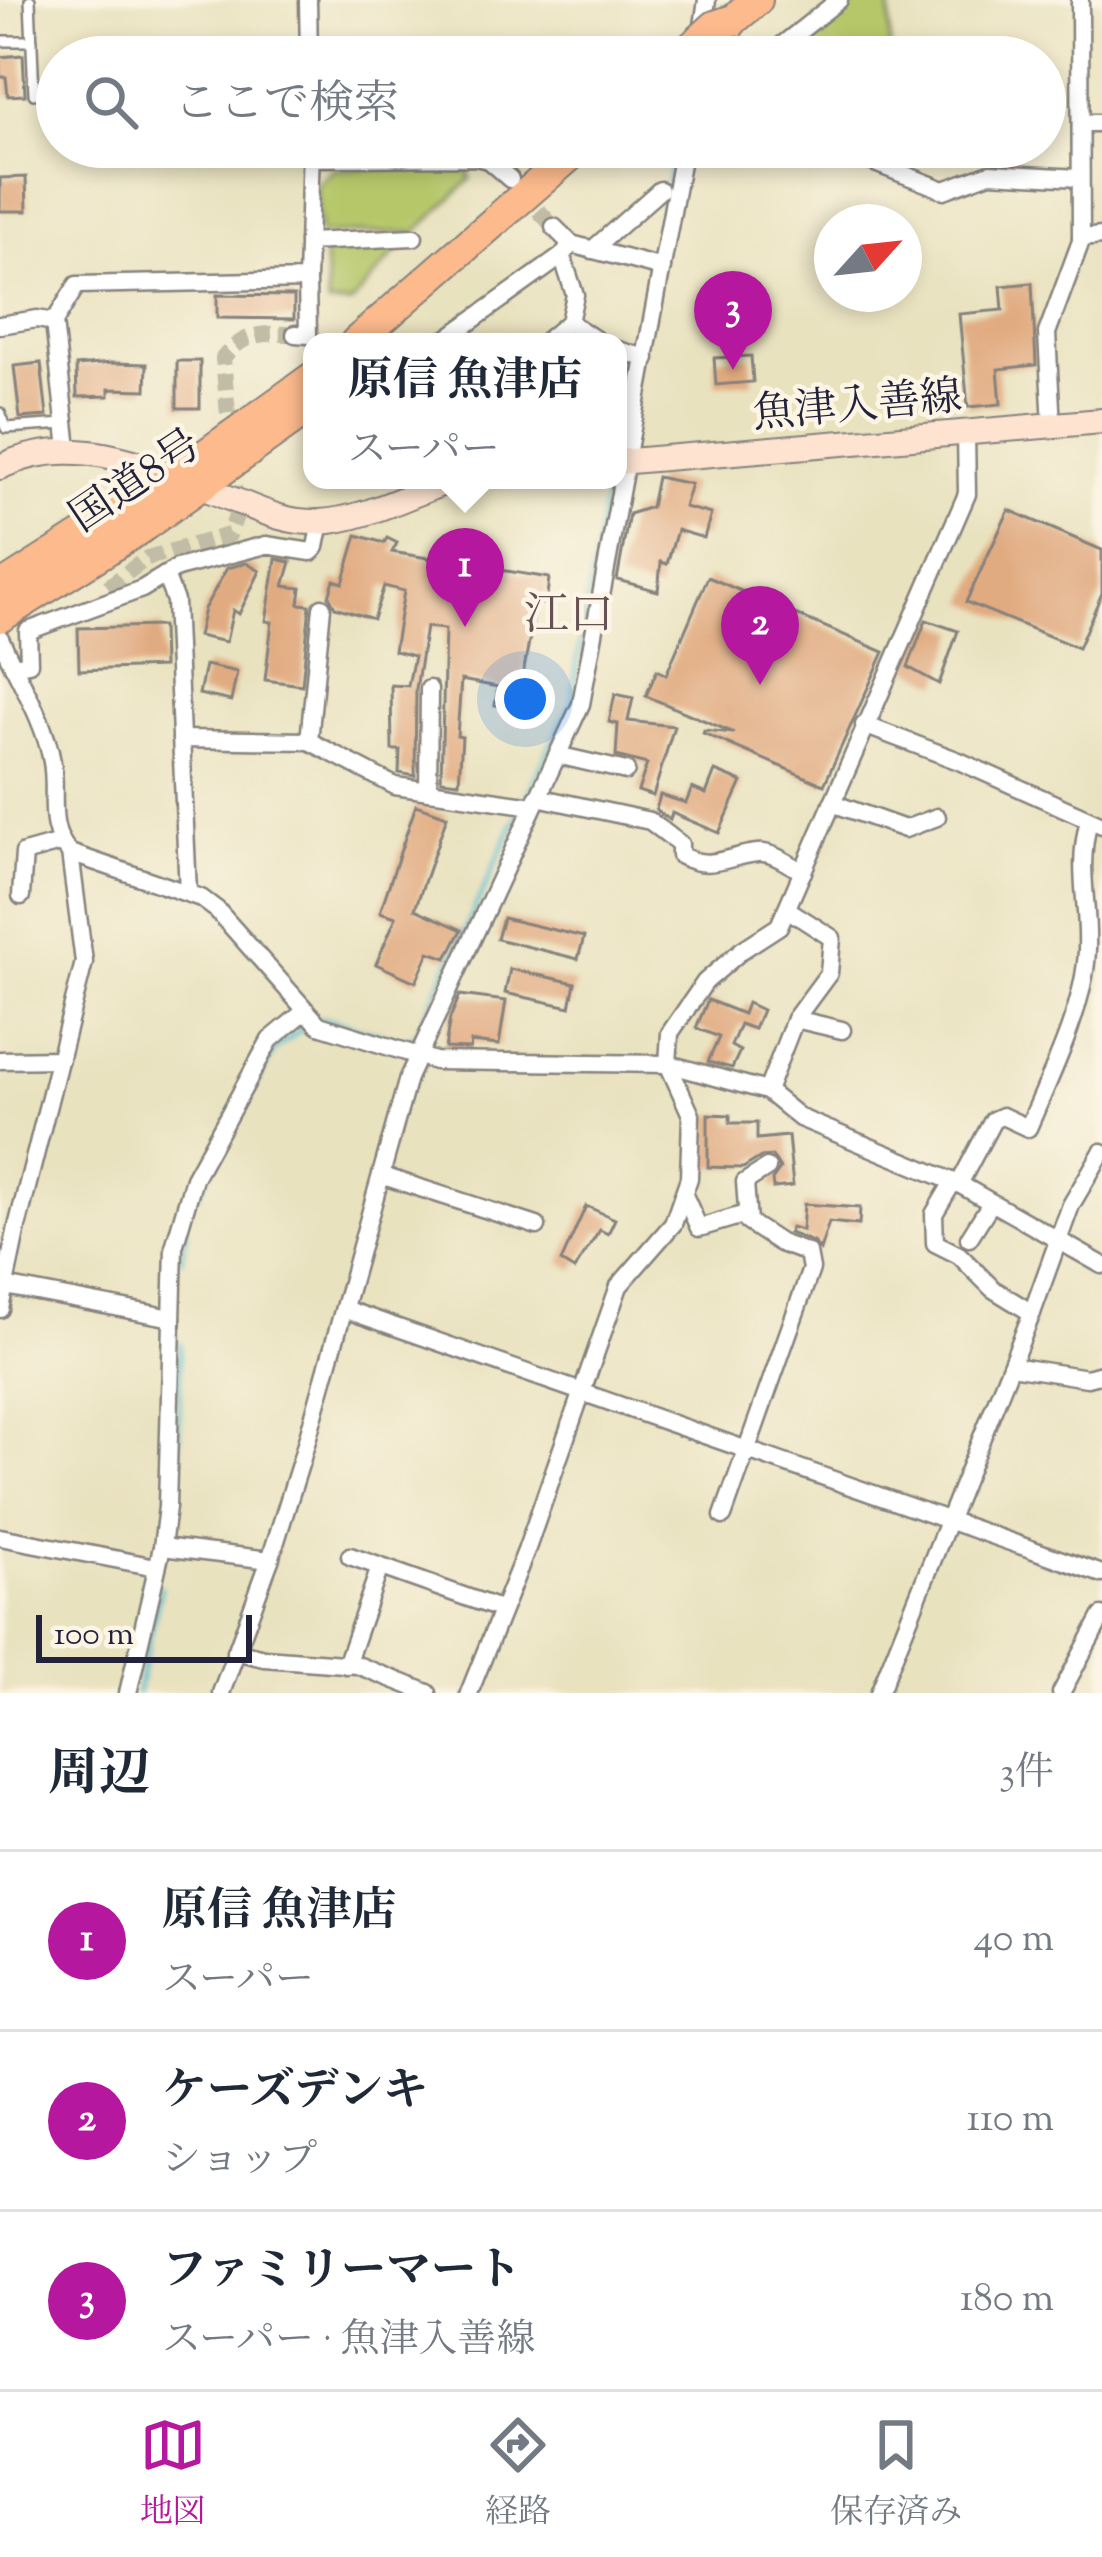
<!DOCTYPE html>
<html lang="ja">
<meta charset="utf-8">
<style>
:root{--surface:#fff;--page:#f2f2f3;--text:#1f2937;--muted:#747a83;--line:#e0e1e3;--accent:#b5179e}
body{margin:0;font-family:"Sorts Mill Goudy","Noto Serif JP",serif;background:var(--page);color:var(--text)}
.compass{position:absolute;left:814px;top:204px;width:108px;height:108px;border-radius:50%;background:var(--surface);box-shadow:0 6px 18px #0003;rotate:63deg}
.scale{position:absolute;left:36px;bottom:30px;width:216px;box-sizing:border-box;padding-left:12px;border:6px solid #22223b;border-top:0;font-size:33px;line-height:42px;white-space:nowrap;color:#22223b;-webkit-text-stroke:9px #fcf5e5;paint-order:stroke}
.you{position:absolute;left:525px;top:699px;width:42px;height:42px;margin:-30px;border:9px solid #fff;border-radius:50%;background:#1a73e8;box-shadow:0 0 0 18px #1a73e833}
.badge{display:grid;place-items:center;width:78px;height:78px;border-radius:50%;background:var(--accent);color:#fff;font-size:39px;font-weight:700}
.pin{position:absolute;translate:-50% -99px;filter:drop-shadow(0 3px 6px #0008)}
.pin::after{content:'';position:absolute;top:63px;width:42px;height:36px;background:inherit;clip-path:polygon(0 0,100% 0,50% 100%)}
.popup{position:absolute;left:303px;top:333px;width:324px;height:156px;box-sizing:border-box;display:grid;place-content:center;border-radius:24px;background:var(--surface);filter:drop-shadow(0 3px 9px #0005);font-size:39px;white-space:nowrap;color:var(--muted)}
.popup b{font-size:45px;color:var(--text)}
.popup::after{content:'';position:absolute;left:50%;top:100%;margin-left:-24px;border:24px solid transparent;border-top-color:var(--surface)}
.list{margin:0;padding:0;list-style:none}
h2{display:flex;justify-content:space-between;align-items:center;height:156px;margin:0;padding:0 48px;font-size:51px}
h2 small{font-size:39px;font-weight:400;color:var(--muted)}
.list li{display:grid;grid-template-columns:78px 1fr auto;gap:36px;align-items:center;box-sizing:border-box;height:180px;padding:0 48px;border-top:3px solid var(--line)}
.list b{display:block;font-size:45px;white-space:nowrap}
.list p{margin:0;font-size:39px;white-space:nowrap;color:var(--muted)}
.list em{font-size:39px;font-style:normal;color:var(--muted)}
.icon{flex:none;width:66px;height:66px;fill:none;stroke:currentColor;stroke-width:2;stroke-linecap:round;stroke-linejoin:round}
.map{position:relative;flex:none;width:1102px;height:1693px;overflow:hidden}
.search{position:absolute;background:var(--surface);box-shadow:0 6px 18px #0003;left:36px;right:36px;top:36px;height:132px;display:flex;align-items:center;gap:30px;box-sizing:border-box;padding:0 42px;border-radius:66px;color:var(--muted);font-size:45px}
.sheet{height:696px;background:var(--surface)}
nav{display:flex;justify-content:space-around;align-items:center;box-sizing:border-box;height:168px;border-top:3px solid var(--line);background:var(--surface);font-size:33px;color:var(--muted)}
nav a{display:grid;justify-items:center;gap:6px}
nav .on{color:var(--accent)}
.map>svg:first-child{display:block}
.green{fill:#b6c76a;stroke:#6c7452;stroke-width:3}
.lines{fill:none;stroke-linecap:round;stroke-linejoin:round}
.stream{stroke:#55bfd1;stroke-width:4.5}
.building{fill:#e1ab81}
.street-tunnel{stroke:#c1bca5;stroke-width:16;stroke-dasharray:16 8;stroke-linecap:butt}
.lane-casing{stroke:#86827d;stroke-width:14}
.street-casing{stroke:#86827d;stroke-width:21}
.secondary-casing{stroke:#86827d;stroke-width:28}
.highway-casing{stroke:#86827d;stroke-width:34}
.lane{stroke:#fff;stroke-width:9}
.street{stroke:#fff;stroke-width:16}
.secondary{stroke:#fee3d1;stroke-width:24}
.highway{stroke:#fcba8d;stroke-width:30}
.highway-bridge-casing{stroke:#86827d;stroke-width:34;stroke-linecap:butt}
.highway-bridge{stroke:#fcba8d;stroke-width:30}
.labels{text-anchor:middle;stroke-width:9;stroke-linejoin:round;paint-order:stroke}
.street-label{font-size:42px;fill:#22223b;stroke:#fcf5e5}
.neighbourhood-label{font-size:45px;fill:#655254;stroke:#fcf5e5}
</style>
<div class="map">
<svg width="1102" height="1693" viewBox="0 0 1102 1693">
<rect width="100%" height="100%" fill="#fcf5e5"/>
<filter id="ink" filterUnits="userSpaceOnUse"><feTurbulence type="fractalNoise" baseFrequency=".00833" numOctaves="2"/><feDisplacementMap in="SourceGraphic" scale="24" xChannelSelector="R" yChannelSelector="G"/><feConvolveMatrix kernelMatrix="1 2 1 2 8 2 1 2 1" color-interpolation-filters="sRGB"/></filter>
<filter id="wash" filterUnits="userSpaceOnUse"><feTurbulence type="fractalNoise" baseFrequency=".004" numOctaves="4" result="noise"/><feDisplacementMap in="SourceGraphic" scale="48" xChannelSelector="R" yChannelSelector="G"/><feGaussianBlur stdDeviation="2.7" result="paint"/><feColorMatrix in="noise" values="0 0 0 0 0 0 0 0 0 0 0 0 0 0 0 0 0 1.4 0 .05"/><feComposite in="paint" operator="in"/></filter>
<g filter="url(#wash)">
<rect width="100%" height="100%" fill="#e9e2bf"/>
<g class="green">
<path d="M857 0H890V57H791L790 52Z"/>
<path d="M467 168 471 179 416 232 320 234 316 186 334 169Z"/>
<path d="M407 239 351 304H328L324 246Z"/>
</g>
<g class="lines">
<g class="stream">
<path d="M695 22 698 0"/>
<path d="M653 261 674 147"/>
<path d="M637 350 651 273"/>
<path d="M618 437 625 422 635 361"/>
<path d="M525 800 571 701 607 480"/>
<path d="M320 1017 403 1041 417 1034 520 810"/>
<path d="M197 1196 275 1049 311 1023"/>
<path d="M181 1260 187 1230"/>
<path d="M172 1535 178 1488 180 1343"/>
<path d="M137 1693 161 1587"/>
</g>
</g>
<g id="blocks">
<g class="building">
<path d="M23 55 25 95 8 96 6 77H0V57Z"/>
<path d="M26 177 27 211H0V178Z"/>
<path d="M1032 283 1036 365 998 369 1001 404 968 407 959 314 1003 310 1001 286Z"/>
<path d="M217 295 294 296V319L217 318Z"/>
<path d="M751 356 753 382 716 385 714 358Z"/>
<rect x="177" y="361" width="23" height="47"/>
<path d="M41 363 47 416 20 418 14 366Z"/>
<path d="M112 363 147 364 146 390 109 389V396L77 397 76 366Z"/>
<path d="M657 477 691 484 684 507 711 514 704 538 677 530 667 564 661 562 658 591 617 580 629 514 651 507Z"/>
<path d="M1009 510 1102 550V593L1078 648 966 602Z"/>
<path d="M357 535 384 543 387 538 397 543 392 552 549 578 546 604 536 603 517 708 495 705 498 687 461 680 457 736 462 737 459 782 441 780 445 629 426 627 416 689 415 776 399 773 400 750H392L391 685 408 686 414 656 394 651 404 591 384 586 373 619 335 607 329 596 334 580 343 583Z"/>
<path d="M276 559 291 562 284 586 301 588 299 604 310 605 302 685 265 680 272 622 266 621Z"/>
<path d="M246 563 260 571 239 614 233 610 226 642 198 636 204 609 227 568Z"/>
<path d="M708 577 884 652 824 785 703 733 704 730 734 733 646 696 657 670 666 675Z"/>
<path d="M926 620 958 631 939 684 908 667Z"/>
<path d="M162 626 163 667 79 670 78 628Z"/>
<path d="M205 665 237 672 231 701 199 694Z"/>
<path d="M615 694 633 698 628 721 674 726 653 796 638 791 647 764 616 756 618 724 609 722Z"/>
<path d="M715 771 742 782 719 833 672 813 670 820 656 810 660 795 686 803 692 788 706 794Z"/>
<path d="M416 805 447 816 415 909 462 930 447 958 429 952 416 982 376 964 396 917 380 912Z"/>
<path d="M503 918 584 937 578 959 497 939Z"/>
<path d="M510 969 575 983 570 1007 505 993Z"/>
<path d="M460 995 506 1001 499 1045 471 1042 470 1049 445 1048 450 1018Z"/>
<path d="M708 1000 743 1014 747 1003 762 1010 754 1029 740 1024 731 1046 740 1051 732 1068 708 1062 719 1037 696 1028Z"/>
<path d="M708 1114 730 1115V1123H757V1139L788 1136 793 1186 773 1188 772 1180 780 1169 772 1156 761 1157 743 1168 708 1167Z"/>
<path d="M804 1204 860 1208 859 1225 829 1222 820 1250 813 1242 789 1233 791 1227 802 1230Z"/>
<path d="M586 1206 615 1219 608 1234 600 1230 574 1270 561 1262Z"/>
</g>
</g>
</g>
<g filter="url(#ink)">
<use href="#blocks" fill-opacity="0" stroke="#86827d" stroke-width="3"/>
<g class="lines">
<g class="street-tunnel">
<path d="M522 193 554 227"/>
<path d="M230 437 223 358C245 332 261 333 295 334"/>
<path d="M108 587 147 558 229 535 236 516 232 463"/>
</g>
<g class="lane-casing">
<g id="lane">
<path d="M30 0 34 94"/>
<path d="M0 41H32"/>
<path d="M0 413 6 428 65 424"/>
</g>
</g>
<g class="street-casing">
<g id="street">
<path d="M308 0 309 57"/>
<path d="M702 32 707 0"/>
<path d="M767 57 839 0"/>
<path d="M1081 123H1102"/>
<path d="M834 147 944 190 990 173 1079 178"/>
<path d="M311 158 476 157 488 160 510 179"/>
<path d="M554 227 571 244 662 268"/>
<path d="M1081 238 1102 236"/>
<path d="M308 242 414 237"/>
<path d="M592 250 660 190"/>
<path d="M562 256 575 295 569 322 599 342"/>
<path d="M54 322 77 285 307 280 311 147"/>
<path d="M0 325 37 319 54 322 68 449"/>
<path d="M295 334 308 335 307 280"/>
<path d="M442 342 562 256 571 244"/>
<path d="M545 342 569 322"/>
<path d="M618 350 646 358"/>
<path d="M1052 426 1047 333 1081 241 1080 0"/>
<path d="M165 575 175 601 188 893"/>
<path d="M0 638C17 677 45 720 52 762 58 794 45 828 70 853L201 898 217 910 319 1025 435 1061 668 1064 767 1091 800 1118 959 1184 1102 1265"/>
<path d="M13 666 29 663 28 631 142 589 177 568 266 545 311 552 316 547 321 522"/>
<path d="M864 725 959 761 1102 825"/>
<path d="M181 739 309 741 395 786 533 806"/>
<path d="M309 741 322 607"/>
<path d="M557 755 626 771"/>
<path d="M428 791 429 689"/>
<path d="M537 797 650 821 680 844V855C710 872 727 856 757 853 772 851 790 865 803 872"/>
<path d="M832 803 905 829 937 817"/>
<path d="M21 896 24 853 60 843"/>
<path d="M787 909 832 938 829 973 795 1019 842 1030"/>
<path d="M0 1060 60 1059"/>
<path d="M767 1091 795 1019"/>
<path d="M383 1176 537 1226"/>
<path d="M953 1182 934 1214 935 1243 959 1255 993 1289 1032 1313"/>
<path d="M959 1184 993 1120 1002 1116 1028 1128C1050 1077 1085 1006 1087 950 1089 901 1076 870 1089 820"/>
<path d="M684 1195 699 1228 746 1214"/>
<path d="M969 1238 991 1203"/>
<path d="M5 1286 172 1318"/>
<path d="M0 1309 17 1227 84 962 70 853"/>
<path d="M344 1309 1102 1574"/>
<path d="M1011 1366 1087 1378 1102 1374"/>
<path d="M723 1516 811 1269 808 1253 780 1243 748 1222 745 1182 767 1168"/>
<path d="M0 1537 156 1567"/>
<path d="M162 1547 270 1560"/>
<path d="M350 1556 500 1609"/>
<path d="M235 1651 264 1658 357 1665 428 1693"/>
<path d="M346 1665 380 1567"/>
<path d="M128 1693 162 1547 167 1507 174 1247 194 1178 270 1040 304 1012"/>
<path d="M221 1693 270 1560 302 1458 408 1078 581 704 684 147"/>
<path d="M469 1693 526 1551 619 1286 673 1224 689 1178 691 1115 668 1064 670 1033 705 982 742 950 779 926 967 494 966 433"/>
<path d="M879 1693 1032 1313 1071 1205 1102 1152"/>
<path d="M1061 1693 1102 1616"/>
</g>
</g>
<g class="secondary-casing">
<g id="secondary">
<path d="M618 462 1102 421"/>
<path d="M0 467C81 428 162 472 239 502 266 513 289 523 319 522 364 520 410 494 452 480"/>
</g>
</g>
<g class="highway-casing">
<g id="highway">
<path d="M720 38 733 20 757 0"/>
<path d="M356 342 580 147"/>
<path d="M0 588 173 478 312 378"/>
<path d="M0 617 141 528 312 406"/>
</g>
</g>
<use href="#lane" class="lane"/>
<use href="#street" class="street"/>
<use href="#secondary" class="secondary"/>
<use href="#highway" class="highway"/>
<g class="highway-bridge-casing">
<path id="highway-bridge" d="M681 57 715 26 733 20"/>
</g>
<use href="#highway-bridge" class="highway-bridge"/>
</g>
</g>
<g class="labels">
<g class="street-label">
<text transform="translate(857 403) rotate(-5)" y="15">魚津入善線</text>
<text transform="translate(134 479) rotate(-34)" y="15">国道8号</text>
</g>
<g class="neighbourhood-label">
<text x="569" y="629">江口</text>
</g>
</g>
</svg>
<svg class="compass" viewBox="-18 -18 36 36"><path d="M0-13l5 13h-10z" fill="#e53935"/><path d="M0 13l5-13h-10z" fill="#747a83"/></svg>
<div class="scale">100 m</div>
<div class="you"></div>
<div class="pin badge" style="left:465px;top:627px">1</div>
<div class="popup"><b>原信 魚津店</b>スーパー</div>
<div class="pin badge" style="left:760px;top:685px">2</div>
<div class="pin badge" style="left:733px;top:370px">3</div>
<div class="search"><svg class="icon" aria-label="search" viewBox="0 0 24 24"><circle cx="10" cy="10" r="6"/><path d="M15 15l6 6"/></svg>ここで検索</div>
</div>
<section class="sheet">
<h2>周辺<small>3件</small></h2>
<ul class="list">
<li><span class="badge">1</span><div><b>原信 魚津店</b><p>スーパー</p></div><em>40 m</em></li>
<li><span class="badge">2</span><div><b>ケーズデンキ</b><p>ショップ</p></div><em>110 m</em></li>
<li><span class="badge">3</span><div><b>ファミリーマート</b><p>スーパー · 魚津入善線</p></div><em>180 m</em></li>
</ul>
</section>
<nav>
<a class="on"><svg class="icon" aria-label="map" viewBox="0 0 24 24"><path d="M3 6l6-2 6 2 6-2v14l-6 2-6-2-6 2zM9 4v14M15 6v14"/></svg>地図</a>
<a><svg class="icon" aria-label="directions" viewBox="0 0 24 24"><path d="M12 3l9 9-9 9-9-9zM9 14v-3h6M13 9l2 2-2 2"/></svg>経路</a>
<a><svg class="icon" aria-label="saved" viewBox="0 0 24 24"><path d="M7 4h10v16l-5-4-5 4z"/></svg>保存済み</a>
</nav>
